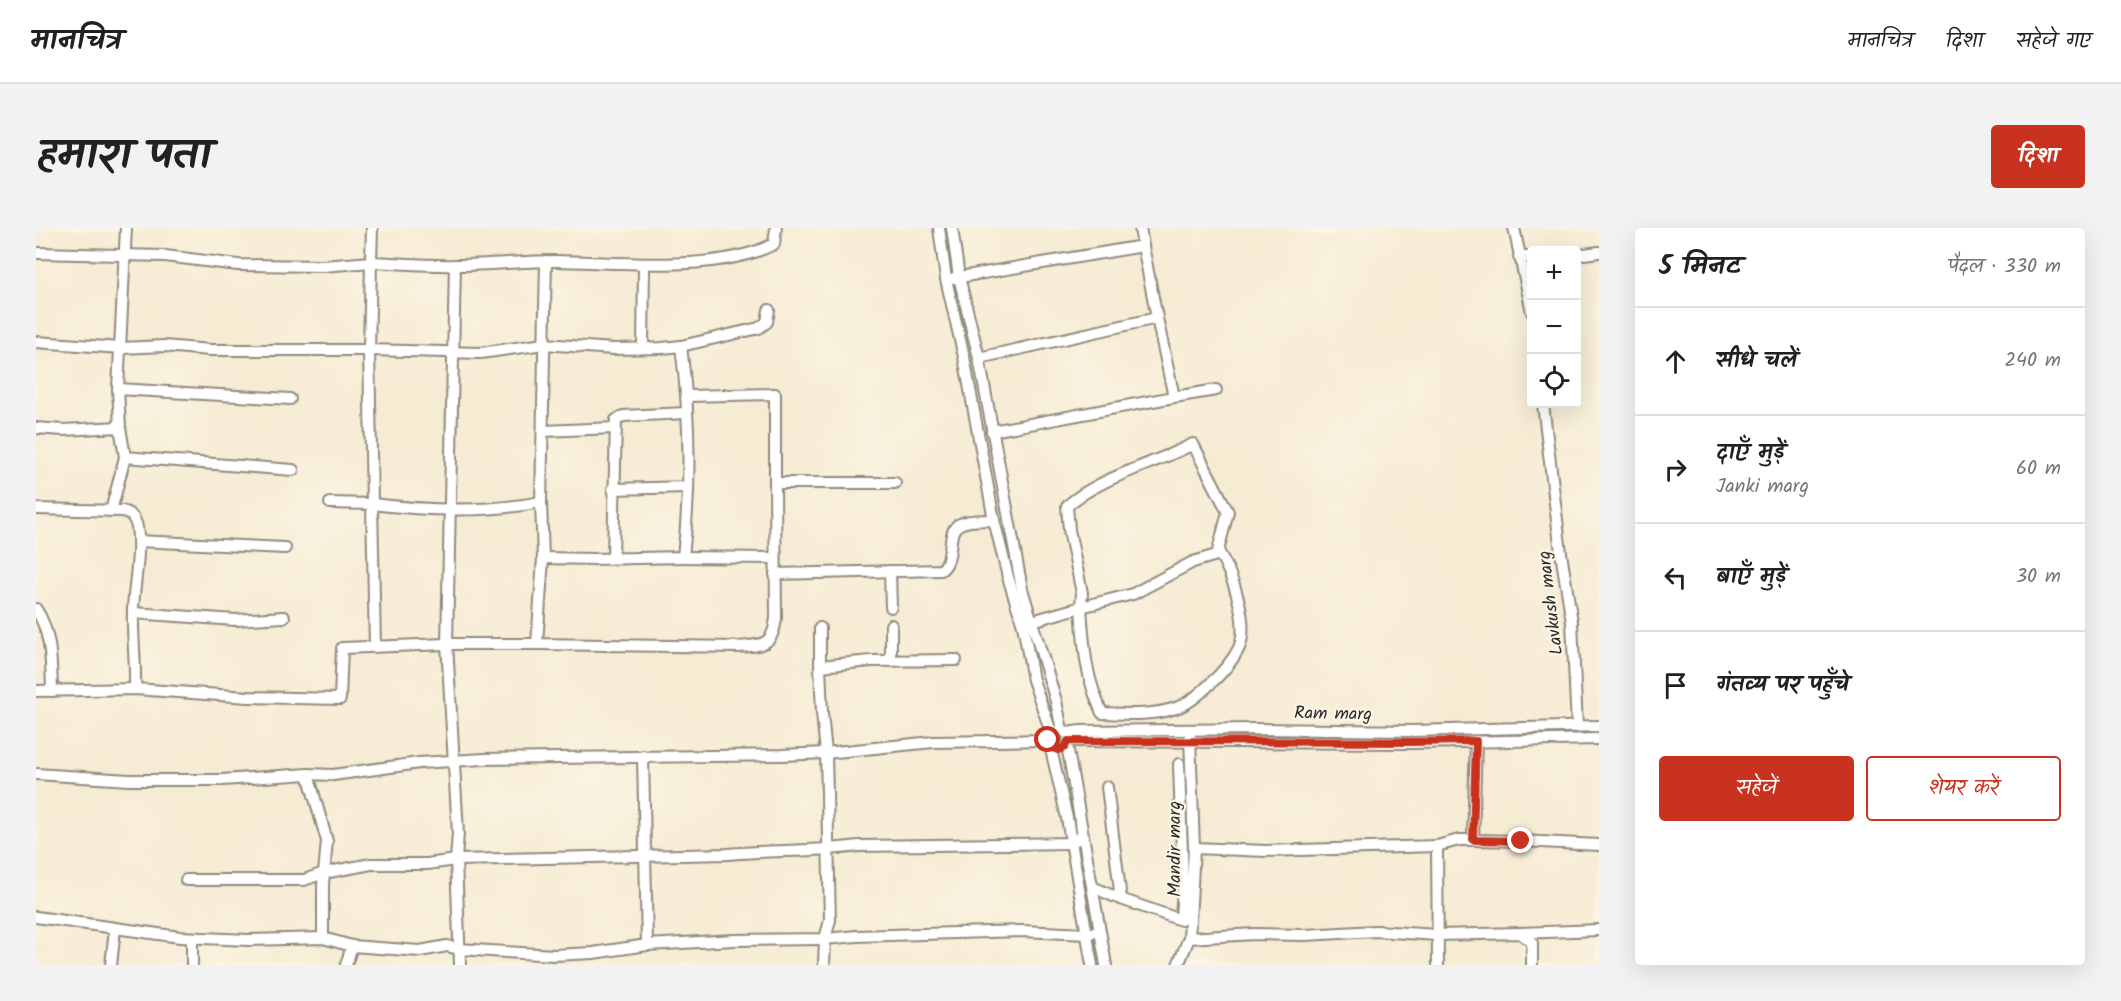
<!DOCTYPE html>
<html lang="hi">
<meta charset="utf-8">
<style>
:root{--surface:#fff;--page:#f2f2f2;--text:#202124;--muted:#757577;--line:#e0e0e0;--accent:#c8321e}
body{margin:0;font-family:Kalam,"Playpen Sans Deva",sans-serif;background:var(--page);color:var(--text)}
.controls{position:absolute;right:18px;top:18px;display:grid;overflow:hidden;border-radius:6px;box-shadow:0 6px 24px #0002}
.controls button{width:54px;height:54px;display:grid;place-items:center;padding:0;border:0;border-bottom:2px solid var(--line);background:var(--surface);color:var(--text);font:30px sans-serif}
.stop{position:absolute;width:18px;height:18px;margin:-14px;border:4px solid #c8321e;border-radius:50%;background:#fff}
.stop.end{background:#c8321e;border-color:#fff;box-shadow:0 2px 6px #0008}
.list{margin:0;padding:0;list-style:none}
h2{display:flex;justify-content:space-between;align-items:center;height:78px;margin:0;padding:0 24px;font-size:26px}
h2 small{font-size:20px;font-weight:400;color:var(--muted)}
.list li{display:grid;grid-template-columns:39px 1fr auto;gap:18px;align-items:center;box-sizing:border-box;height:108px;padding:0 24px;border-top:2px solid var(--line)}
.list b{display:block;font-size:22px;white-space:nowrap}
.list p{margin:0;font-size:20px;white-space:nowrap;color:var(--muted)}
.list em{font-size:20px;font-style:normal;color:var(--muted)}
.actions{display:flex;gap:12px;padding:18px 24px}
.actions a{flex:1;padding:14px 0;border:2px solid var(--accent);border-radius:6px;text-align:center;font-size:21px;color:var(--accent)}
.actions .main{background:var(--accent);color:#fff}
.icon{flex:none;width:33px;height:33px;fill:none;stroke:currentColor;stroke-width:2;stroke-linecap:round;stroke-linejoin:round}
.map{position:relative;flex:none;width:1563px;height:737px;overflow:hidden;border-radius:6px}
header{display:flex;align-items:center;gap:36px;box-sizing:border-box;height:84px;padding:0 30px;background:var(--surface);border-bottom:2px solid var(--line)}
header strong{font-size:28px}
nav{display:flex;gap:33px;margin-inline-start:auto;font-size:21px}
.intro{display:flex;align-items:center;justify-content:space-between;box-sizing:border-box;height:144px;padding:0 36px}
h1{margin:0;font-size:42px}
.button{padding:15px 27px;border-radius:6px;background:var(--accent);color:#fff;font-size:21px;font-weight:700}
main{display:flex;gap:36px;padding:0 36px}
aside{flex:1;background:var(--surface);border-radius:6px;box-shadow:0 6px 24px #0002}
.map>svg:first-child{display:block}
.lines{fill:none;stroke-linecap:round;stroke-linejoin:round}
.minor-casing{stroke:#908b7f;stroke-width:14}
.minor{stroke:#fff;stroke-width:10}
.route{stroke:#c8321e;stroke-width:8}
.labels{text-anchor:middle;stroke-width:4.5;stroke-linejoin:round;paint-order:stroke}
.street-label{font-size:18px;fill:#2b2b2b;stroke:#fcf5e5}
</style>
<header>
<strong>मानचित्र</strong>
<nav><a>मानचित्र</a><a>दिशा</a><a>सहेजे गए</a></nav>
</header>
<div class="intro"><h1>हमारा पता</h1><a class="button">दिशा</a></div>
<main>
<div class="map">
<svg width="1563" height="737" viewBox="0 0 1563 737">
<rect width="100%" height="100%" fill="#fcf5e5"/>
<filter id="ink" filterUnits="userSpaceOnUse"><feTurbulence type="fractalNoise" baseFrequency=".0167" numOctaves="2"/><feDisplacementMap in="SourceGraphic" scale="12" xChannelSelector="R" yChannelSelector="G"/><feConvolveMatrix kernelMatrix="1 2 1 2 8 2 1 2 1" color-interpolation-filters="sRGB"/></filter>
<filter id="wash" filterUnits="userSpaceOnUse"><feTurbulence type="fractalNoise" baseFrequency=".008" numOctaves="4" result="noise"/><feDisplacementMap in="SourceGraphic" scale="24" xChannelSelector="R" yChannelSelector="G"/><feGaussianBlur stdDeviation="1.35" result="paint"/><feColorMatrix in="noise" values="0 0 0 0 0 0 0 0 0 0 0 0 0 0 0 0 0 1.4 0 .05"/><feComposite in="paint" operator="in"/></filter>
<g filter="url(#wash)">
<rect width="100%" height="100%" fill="#f6ebd3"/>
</g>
<g filter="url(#ink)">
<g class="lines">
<g class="minor-casing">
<g id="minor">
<path d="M336 0 335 34C364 35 393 38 421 37 455 37 488 33 522 33 585 34 681 45 738 16L740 0"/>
<path d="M903 0 910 51 928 129 958 292 972 349 987 397 997 452 1015 504"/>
<path d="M916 0 923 49 943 130 986 361 1020 473 1026 502"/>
<path d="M1478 0 1496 84"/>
<path d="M0 25 129 28 202 37 287 38 335 34 333 122 445 125 508 116 578 121 626 120 645 118 723 100 731 94 733 82"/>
<path d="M1540 27 1563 24"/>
<path d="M1483 29H1496"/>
<path d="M510 33 505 274 507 330 501 416 703 419C728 417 737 417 740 390L739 255H859"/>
<path d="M419 37 411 416 422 605 420 632 424 737"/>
<path d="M918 50 1107 18 1104 0"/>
<path d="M0 114 85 120 128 118 174 122H333L336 276C393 283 449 285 505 274"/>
<path d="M607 120 608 36"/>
<path d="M943 130 1121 90 1107 18"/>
<path d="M82 161 254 171"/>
<path d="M651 168 739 166V255"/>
<path d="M1138 169 1180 162"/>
<path d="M1507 176 1525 325 1536 394 1541 499"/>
<path d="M84 199 82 161 90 0"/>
<path d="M0 200 27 202 84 199 89 229 257 242"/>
<path d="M507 203 579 200"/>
<path d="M956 203 1138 169 1121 90"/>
<path d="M577 261 652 259"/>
<path d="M294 275 336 276 339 419"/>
<path d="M0 281 86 283C95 285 99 290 101 299 105 324 98 356 97 382 96 408 100 435 99 461"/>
<path d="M75 283 89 229"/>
<path d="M102 313 249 320"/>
<path d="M647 329 739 330"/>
<path d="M507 330 558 331 647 329C655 260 654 187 645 118"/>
<path d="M577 330 580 192 587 188 650 185"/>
<path d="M854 343 855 379"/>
<path d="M739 346 905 342C920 331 909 302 924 296 934 291 948 293 958 292"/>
<path d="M0 381C16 406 15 434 16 463"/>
<path d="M97 385 200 392 248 389"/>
<path d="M996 393 1045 379C1048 420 1049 447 1066 485 1091 486 1116 488 1140 480 1152 476 1165 465 1174 456 1185 446 1196 434 1203 420 1214 394 1196 345 1182 323L1192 284 1157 216C1119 236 1061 250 1031 278L1033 302 1046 365 1045 379 1097 366 1157 334 1184 326"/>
<path d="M784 400V438"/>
<path d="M855 433V397"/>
<path d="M0 463 99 461 212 469 304 471 306 420 411 416H501"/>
<path d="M1030 505 1045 503 1221 501 1376 503 1563 498"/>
<path d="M1032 513 1376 515 1563 511"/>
<path d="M1014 517 1031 590 1056 737"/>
<path d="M1031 517 1070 737"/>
<path d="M607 528 611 717"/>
<path d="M0 546 93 552H186L272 546 297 547 383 535 448 531 746 527 790 525 897 514 1012 512"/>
<path d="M272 546 291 613 287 656V710"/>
<path d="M1071 559 1085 671"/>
<path d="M1437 612 1485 613 1563 617"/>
<path d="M1158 620 1230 623 1401 618"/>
<path d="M150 652H268L288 645 335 636H391L420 632 692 626C736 622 780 624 823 618L1035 615 1046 608"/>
<path d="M1057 659 1079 669 1145 692 1147 656 1143 536"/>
<path d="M0 689 144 709 213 712 287 710 316 718 384 723 411 718 423 721 518 727 557 725 611 717 698 712 789 711 821 708 985 703 1051 706 1064 703"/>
<path d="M1484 705 1563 702"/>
<path d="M1153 710 1218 706 1269 707 1340 703 1401 707 1484 705 1496 714V737"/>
<path d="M75 737 79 701"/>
<path d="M156 737V710"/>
<path d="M310 737 316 718"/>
<path d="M788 737 789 711 794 692 790 525 786 485 784 438 835 433 920 432"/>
<path d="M1142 737 1153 710 1155 675 1158 620 1154 509"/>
<path d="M1402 737 1401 618 1423 612H1437L1440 513"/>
</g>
</g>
<use href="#minor" class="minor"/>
</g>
</g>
<g class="lines" filter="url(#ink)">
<path class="route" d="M1012 512 1016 520 1022 522 1029 519 1032 513 1376 514 1440 513 1437 612 1485 613"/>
</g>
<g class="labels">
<g class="street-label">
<text transform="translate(1514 375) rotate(-97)" y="6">Lavkush marg</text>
<text transform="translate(1297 485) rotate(1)" y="6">Ram marg</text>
<text transform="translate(1138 621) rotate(-90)" y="6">Mandir marg</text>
</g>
</g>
</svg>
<div class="controls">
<button>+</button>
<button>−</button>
<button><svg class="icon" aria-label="locate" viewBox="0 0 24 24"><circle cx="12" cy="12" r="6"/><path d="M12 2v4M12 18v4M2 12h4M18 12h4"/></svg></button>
</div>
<div class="stop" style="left:1012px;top:512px"></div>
<div class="stop end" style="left:1485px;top:613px"></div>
</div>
<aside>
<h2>5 मिनट<small>पैदल · 330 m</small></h2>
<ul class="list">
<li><svg class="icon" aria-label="ahead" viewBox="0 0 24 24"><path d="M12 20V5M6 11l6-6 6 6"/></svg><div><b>सीधे चलें</b></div><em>240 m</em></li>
<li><svg class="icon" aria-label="right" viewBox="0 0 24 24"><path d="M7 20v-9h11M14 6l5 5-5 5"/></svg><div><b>दाएँ मुड़ें</b><p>Janki marg</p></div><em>60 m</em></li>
<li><svg class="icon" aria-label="left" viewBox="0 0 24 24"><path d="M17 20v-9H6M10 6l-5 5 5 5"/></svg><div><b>बाएँ मुड़ें</b></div><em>30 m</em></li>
<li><svg class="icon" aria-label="arrive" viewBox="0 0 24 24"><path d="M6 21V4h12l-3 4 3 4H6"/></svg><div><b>गंतव्य पर पहुँचे</b></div></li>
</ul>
<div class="actions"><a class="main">सहेजें</a><a>शेयर करें</a></div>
</aside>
</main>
